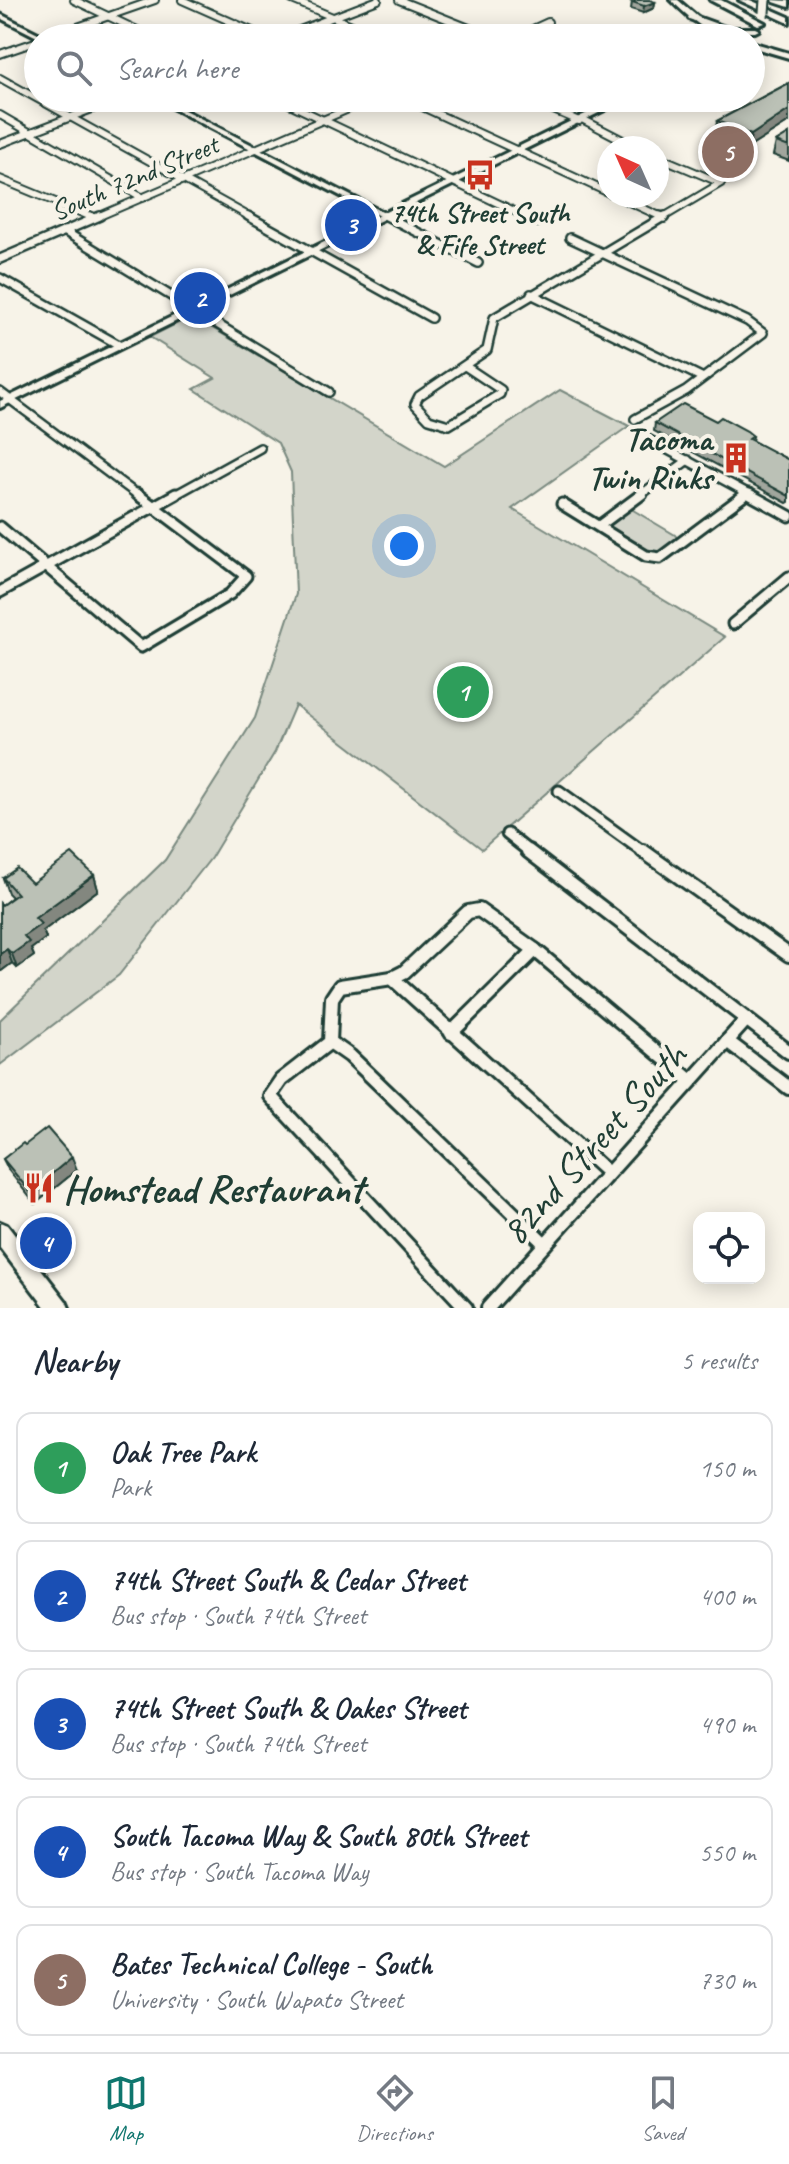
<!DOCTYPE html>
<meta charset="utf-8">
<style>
:root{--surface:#fff;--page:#f2f2f3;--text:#1f2937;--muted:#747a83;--line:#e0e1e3;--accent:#0f766e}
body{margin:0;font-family:Caveat,sans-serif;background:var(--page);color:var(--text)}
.controls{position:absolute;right:24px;bottom:24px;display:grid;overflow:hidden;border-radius:16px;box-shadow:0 4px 20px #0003}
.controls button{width:72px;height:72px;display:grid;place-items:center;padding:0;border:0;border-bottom:2px solid var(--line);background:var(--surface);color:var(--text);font:40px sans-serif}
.compass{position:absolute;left:597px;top:136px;width:72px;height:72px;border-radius:50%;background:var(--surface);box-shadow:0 4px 20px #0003;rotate:315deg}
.you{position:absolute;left:404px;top:546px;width:28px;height:28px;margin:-20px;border:6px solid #fff;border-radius:50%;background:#1a73e8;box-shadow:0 0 0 12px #1a73e833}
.badge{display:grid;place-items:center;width:52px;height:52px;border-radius:50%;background:var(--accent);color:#fff;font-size:26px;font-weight:700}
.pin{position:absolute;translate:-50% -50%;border:4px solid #fff;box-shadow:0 2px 8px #0006}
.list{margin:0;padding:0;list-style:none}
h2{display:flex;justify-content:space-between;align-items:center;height:104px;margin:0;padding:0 32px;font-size:34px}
h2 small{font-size:26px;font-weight:400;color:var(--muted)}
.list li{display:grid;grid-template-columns:52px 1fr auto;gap:24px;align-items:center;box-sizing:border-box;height:112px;margin:0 16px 16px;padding:0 16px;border:2px solid var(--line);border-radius:16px}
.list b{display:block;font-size:30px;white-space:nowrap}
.list p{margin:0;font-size:26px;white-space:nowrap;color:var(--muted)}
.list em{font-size:26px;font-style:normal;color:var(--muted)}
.icon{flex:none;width:44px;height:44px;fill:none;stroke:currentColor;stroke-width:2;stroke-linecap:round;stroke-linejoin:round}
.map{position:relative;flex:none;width:789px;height:1308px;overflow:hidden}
.search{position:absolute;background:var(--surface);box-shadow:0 4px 20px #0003;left:24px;right:24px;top:24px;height:88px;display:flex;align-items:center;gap:20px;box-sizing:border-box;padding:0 28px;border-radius:44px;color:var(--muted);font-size:30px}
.sheet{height:744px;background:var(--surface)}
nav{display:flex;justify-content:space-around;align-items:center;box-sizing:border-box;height:112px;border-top:2px solid var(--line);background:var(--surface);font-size:22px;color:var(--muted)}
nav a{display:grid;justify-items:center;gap:4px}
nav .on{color:var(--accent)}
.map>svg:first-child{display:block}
.green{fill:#d3d5ca;stroke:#79897f;stroke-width:2}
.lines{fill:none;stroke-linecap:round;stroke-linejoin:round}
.minor-far3-casing{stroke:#1f3d34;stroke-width:10}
.minor-far2-casing{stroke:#1f3d34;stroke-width:12}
.minor-far1-casing{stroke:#1f3d34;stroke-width:15}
.minor-casing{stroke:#1f3d34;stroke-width:18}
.tertiary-casing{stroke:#1f3d34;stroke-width:6}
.secondary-casing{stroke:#1f3d34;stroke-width:6}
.primary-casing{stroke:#1f3d34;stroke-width:6}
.motorway-casing{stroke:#1f3d34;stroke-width:6}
.minor-far3{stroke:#f7f3e8;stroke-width:6}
.minor-far2{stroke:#f7f3e8;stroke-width:7}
.minor-far1{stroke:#f7f3e8;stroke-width:9}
.minor{stroke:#f7f3e8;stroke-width:12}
.tertiary{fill:#f7f3e8;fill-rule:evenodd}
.secondary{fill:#f7f3e8;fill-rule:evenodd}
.primary{fill:#f7f3e8;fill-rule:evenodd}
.motorway{fill:#f7f3e8;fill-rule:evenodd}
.primary-bridge-casing{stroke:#1f3d34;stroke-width:13;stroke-linecap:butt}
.primary-bridge{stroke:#f7f3e8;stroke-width:9}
.wall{fill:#a1a69d;stroke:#1f3d34;stroke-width:2}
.shaded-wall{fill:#83877f;stroke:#1f3d34;stroke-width:2}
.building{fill:#bbc1b6;stroke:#1f3d34;stroke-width:2}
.labels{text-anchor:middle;stroke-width:8;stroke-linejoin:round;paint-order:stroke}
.far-street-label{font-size:28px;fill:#1f3d34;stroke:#f7f3e8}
.far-poi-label{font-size:28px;font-weight:bold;fill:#1f3d34;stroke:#f7f3e8}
.poi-label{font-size:34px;font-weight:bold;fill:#1f3d34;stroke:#f7f3e8;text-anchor:end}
.near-street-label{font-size:40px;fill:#1f3d34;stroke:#f7f3e8}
.near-poi-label{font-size:40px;font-weight:bold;fill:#1f3d34;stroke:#f7f3e8;text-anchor:start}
</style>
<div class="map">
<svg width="789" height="1308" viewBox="0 0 789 1308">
<rect width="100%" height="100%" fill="#f7f3e8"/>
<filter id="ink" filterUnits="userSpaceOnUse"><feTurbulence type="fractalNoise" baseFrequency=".0125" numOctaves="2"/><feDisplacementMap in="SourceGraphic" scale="16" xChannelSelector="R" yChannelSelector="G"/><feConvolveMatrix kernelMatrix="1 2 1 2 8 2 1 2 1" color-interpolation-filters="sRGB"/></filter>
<g filter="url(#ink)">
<g class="green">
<path d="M192 316 444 466 560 390 629 426 512 509 725 637 482 849 295 705 275 752 211 858 119 975 0 1065V1020L165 860 255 718 296 594 291 472 278 443 194 389 215 378 150 337Z"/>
<path d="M628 507 675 535 677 538 660 551 651 553 609 528 607 524Z"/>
</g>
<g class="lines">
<g class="minor-far3-casing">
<g id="minor-far3">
<path d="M74 0 154 38"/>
<path d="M182 0 268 38"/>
<path d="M292 0 383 38"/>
<path d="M399 0 494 38"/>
<path d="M46 38 155 0"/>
<path d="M279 38 378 0"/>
<path d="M513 38 548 22"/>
<path d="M0 54 38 41"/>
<path d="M0 78 252 218"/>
<path d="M277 98 529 218"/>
<path d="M403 98 609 193"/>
<path d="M525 98 579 121"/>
<path d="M0 115 143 198"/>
<path d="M582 119 638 148"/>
<path d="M0 144 121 98"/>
<path d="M657 156 721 183 662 218"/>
<path d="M0 179 94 218"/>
<path d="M616 196 664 218"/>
<path d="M384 215 390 218"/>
<path d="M95 218 374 98"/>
</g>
</g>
<g class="minor-far2-casing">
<g id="minor-far2">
<path d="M90 216 94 218"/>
<path d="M248 216 431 318"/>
<path d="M386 216 478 263"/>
<path d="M525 216 537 222"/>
<path d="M660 216 664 218"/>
<path d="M64 231 329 392"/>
<path d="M570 238 747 321 763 333 686 391 635 419"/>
<path d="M0 259 100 216"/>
<path d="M0 278 119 345"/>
<path d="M531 294 701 377"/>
<path d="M465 366 501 390 500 394 449 425 429 419 415 404 419 396 487 350 494 318 665 216"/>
<path d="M0 392 139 496"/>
<path d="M644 437 753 496"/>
<path d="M173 496 260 448"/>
<path d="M639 496 688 460"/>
<path d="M744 496 748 493"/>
</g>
</g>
<g class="minor-far1-casing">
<g id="minor-far1">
<path d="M749 494 789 516"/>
<path d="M562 504 646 556 660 558 746 494"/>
<path d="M599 526 642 494"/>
<path d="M0 527 141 647 230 594 246 576 137 494"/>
<path d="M0 592 176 494"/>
<path d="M733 624 789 577"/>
<path d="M559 791 645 853"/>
<path d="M507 834 531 853"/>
</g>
</g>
<g class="minor-casing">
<g id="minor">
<path d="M528 851 789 1052"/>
<path d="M643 851 789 955"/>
<path d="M392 978 608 1173"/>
<path d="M451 1033 535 950"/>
<path d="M727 1041 789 1088"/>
<path d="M330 1042 350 1056 545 1244"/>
<path d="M466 1308 270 1096 281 1080 330 1042 332 998 340 986 392 978 404 972 468 912 479 910 535 950 691 1081"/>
<path d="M488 1308 746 1020"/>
</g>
</g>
<g class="tertiary-casing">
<g id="tertiary">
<path d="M0 14 46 37 47 38H39L0 18Z"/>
<path d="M153 98H161L388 215 381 217Z"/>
</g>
</g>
<g class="secondary-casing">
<path id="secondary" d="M671 0H678L706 24 736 38C711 38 688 17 671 0Z"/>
</g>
<g class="primary-casing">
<g id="primary">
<path d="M692 15 728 28H755L759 30 755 32H727L689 19 688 17Z"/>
<path d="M751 42 789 53V58L751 47Z"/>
<path d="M618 98H629L0 408V401Z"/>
<path d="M0 1222 7 1225 66 1301 69 1308H46L0 1248Z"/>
</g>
</g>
<g class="motorway-casing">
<g id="motorway">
<path d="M710 0H721L765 23 758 25Z"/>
<path d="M739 0H750L789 17V23Z"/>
<path d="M773 0 789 1V7L774 2Z"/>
</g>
</g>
<use href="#minor-far3" class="minor-far3"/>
<use href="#minor-far2" class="minor-far2"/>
<use href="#minor-far1" class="minor-far1"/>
<use href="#minor" class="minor"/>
<use href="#tertiary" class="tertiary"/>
<use href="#secondary" class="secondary"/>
<use href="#primary" class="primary"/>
<use href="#motorway" class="motorway"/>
<g class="primary-bridge-casing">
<path id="primary-bridge" d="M764 13 765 0"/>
</g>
<use href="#primary-bridge" class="primary-bridge"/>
</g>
<g class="wall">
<path d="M632 2H655L654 8 643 13 631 9Z"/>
<path d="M789 83V122L748 148 715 135 717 121Z"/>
<path d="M789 134V161L773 155 776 142Z"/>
<path d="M716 421 753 436 752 441 789 460V502L787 503 654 431 655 423Z"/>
<path d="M94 875 98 890 43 931 46 938 31 949 34 956 17 968 12 963 0 972 2 905 12 897 8 893 3 878 32 883Z"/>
<path d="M25 1145 77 1170 35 1204 9 1171 3 1159Z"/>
</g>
<g class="shaded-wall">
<path d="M655 2 654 8 643 13 644 6Z"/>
<path d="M789 110V122L748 148 751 135Z"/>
<path d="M94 875 98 890 43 931 46 938 31 949 34 956 17 968 12 954 35 918Z"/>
<path d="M7 949 12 963 0 972V954Z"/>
<path d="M72 1157 77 1170 35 1204 30 1192Z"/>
</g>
<g class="building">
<path d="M637 0H650L655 2 644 6 632 2Z"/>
<path d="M789 83V110L751 135 717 121Z"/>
<path d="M789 134V147L776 142Z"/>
<path d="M683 404 716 421 721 417 747 431 753 436 749 439 789 460V496L655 423Z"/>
<path d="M72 854 94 875 35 918 41 924 24 936 29 942 12 954 7 949 0 954V903L2 905 17 894 3 878 17 868 32 883Z"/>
<path d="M47 1128 72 1157 30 1192 3 1159 23 1143 25 1145Z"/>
</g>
</g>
<defs>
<g id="bus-bare" transform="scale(2.4)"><path d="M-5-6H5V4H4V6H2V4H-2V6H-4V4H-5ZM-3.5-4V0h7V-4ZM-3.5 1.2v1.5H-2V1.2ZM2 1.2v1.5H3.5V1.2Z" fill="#c8321e" stroke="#f7f3e8" stroke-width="2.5" paint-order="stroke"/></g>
<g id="building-bare" transform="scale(2.4)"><path d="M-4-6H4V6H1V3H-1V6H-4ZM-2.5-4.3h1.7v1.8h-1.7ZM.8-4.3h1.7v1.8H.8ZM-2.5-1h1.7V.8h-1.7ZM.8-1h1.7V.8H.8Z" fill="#c8321e" stroke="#f7f3e8" stroke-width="2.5" paint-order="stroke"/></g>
<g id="restaurant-bare" transform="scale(2.4)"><path d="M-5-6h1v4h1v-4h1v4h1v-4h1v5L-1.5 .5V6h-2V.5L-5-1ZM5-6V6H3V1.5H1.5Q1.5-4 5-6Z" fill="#c8321e" stroke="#f7f3e8" stroke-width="2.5" paint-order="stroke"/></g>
</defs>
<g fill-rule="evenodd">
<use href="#bus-bare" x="480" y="175"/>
<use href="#building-bare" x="736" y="458"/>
<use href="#restaurant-bare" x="39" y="1188"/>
</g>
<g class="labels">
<g class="far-street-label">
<text transform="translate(134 177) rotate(-23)" y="10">South 72nd Street</text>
</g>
<g class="far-poi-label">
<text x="480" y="222">74th Street South<tspan x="480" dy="32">&amp; Fife Street</tspan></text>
</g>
<g class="poi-label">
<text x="712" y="450">Tacoma<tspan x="712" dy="39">Twin Rinks</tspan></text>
</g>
<g class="near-street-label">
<text transform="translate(593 1143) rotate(-48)" y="14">82nd Street South</text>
</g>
<g class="near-poi-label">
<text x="63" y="1202">Homstead Restaurant</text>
</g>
</g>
</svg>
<div class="controls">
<button><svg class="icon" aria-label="locate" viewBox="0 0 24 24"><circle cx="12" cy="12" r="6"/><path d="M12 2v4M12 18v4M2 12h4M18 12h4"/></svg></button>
</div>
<svg class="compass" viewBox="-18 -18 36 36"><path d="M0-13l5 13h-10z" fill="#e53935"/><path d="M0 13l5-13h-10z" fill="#747a83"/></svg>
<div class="you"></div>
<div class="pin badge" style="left:463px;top:692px;background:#2e9e5b">1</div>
<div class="pin badge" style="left:200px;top:298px;background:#1a4fb4">2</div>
<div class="pin badge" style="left:351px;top:225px;background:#1a4fb4">3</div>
<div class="pin badge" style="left:46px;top:1243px;background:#1a4fb4">4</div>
<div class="pin badge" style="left:728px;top:152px;background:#8d6e63">5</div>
<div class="search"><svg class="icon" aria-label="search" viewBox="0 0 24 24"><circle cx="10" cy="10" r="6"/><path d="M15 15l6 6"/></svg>Search here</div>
</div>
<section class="sheet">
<h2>Nearby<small>5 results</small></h2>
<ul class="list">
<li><span class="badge" style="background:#2e9e5b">1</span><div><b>Oak Tree Park</b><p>Park</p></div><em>150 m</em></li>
<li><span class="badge" style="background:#1a4fb4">2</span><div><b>74th Street South &amp; Cedar Street</b><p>Bus stop · South 74th Street</p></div><em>400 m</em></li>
<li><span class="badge" style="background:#1a4fb4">3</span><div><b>74th Street South &amp; Oakes Street</b><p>Bus stop · South 74th Street</p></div><em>490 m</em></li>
<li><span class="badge" style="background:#1a4fb4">4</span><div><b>South Tacoma Way &amp; South 80th Street</b><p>Bus stop · South Tacoma Way</p></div><em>550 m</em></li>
<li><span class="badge" style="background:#8d6e63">5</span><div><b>Bates Technical College - South</b><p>University · South Wapato Street</p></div><em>730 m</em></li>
</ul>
</section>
<nav>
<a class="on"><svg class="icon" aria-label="map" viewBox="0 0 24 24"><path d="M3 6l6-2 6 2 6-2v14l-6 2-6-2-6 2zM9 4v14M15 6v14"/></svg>Map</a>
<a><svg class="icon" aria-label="directions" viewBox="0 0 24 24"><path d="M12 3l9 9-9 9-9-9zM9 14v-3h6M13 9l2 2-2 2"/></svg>Directions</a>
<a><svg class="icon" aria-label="saved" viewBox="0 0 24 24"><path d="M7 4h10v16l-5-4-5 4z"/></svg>Saved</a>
</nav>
